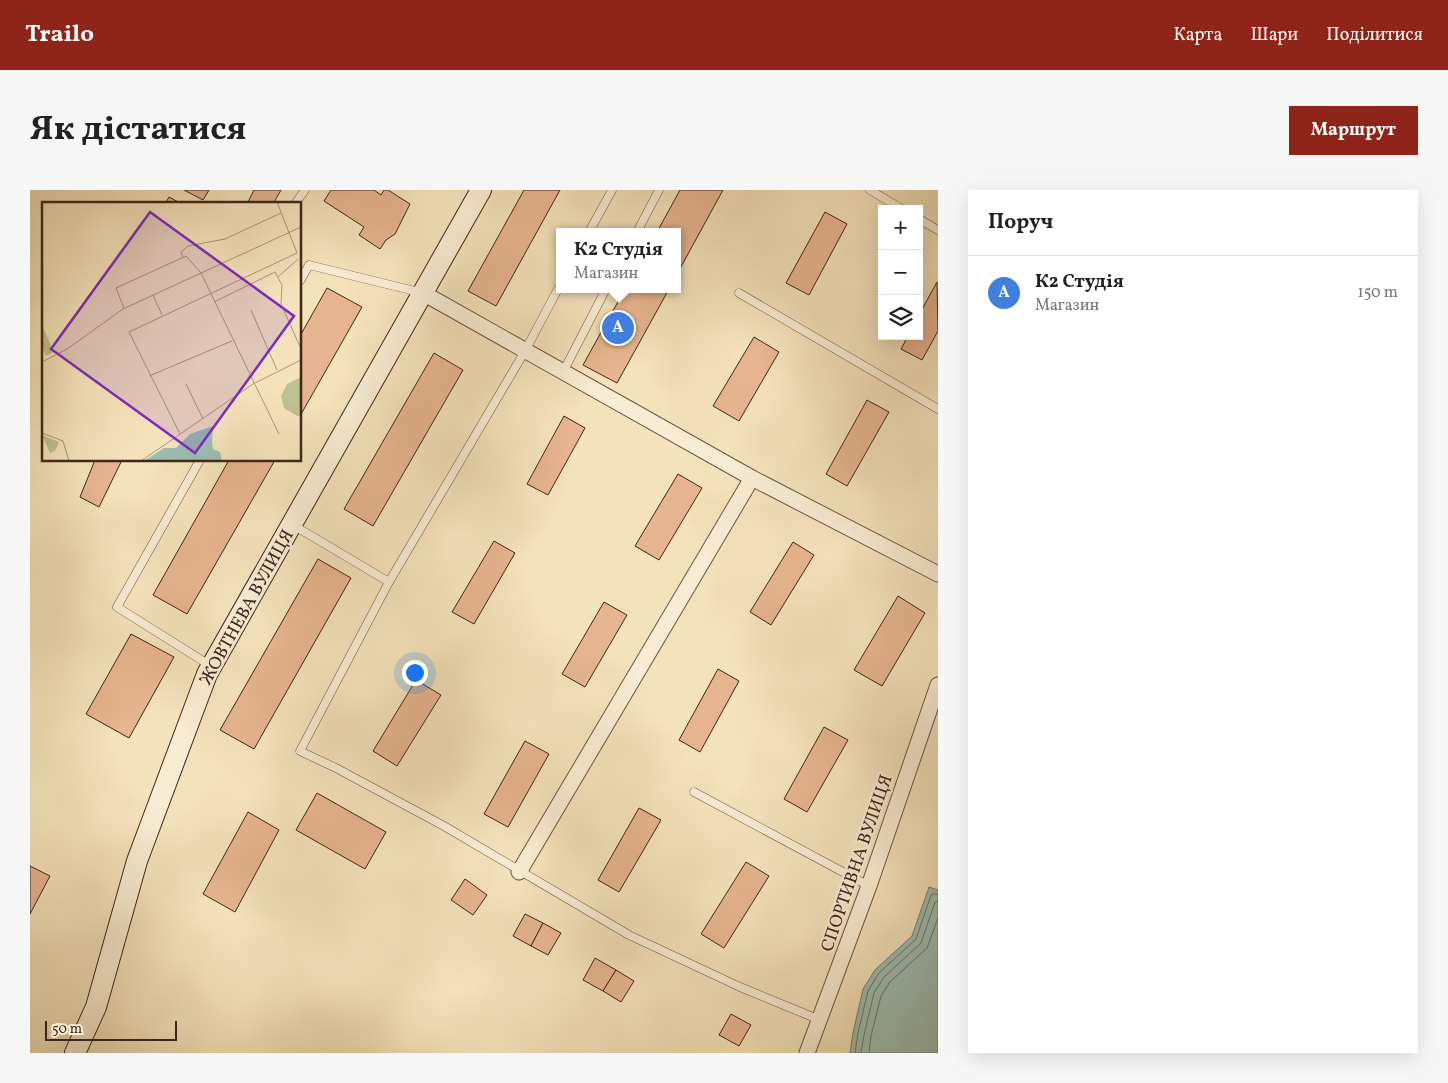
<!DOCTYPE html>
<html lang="uk">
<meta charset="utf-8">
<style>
:root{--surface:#fff;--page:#f6f6f6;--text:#222;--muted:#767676;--line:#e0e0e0;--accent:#8f2418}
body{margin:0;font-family:Vollkorn,serif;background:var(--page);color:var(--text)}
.controls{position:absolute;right:15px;top:15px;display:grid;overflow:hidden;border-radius:0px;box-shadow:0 5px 20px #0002}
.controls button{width:45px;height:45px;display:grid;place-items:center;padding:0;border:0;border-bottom:1px solid var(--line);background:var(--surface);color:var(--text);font:25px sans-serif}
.scale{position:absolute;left:15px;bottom:12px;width:132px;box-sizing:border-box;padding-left:5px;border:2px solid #40261a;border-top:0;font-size:14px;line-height:18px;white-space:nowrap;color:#40261a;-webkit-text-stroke:4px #f8ecd2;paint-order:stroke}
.you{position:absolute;left:384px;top:482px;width:18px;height:18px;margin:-12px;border:4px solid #fff;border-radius:50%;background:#1a73e8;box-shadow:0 0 0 8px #1a73e833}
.badge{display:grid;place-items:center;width:32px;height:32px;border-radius:50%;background:var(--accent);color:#fff;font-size:16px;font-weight:700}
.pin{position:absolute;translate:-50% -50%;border:2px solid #fff;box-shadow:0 1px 5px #0006}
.popup{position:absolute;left:526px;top:38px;width:125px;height:65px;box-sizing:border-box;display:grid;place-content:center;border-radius:0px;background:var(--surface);filter:drop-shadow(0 1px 4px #0005);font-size:16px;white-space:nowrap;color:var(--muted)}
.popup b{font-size:19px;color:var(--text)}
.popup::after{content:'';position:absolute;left:50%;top:100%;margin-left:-10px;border:10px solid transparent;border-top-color:var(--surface)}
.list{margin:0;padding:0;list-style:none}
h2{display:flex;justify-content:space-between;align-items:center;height:65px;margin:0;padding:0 20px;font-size:21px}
h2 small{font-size:16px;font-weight:400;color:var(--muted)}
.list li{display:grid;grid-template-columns:32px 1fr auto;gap:15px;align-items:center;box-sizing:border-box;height:75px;padding:0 20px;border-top:1px solid var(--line)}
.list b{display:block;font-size:19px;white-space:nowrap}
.list p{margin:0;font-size:16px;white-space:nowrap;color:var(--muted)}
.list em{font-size:16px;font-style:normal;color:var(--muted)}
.icon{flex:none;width:28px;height:28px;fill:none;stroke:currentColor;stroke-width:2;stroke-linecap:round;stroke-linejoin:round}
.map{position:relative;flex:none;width:908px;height:863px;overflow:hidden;border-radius:0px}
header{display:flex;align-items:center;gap:30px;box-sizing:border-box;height:70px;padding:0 25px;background:var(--accent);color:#fff}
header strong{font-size:24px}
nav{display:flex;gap:28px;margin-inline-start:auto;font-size:18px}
.intro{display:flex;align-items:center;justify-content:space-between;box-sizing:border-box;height:120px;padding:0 30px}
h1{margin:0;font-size:35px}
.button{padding:12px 22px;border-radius:0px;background:var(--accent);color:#fff;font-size:18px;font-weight:700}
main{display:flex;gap:30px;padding:0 30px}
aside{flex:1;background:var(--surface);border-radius:0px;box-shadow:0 5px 20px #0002}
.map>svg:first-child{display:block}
.water{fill:#9cbdb2;stroke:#778175}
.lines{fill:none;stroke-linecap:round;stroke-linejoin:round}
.shore{stroke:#6e7266;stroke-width:1}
.building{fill:#e6b48e;stroke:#40261a}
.service-casing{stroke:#6d5542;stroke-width:9}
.minor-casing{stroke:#6d5542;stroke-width:17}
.secondary-casing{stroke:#40261a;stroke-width:22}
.service{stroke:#f8ecd2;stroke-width:8}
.minor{stroke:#f8ecd2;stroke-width:15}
.secondary{stroke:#f8ecd2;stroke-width:20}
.labels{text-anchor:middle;stroke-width:5;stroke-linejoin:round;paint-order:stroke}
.street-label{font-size:18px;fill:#40261a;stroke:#f8ecd2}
.inset-road{fill:none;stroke:#ac977a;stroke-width:1}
.view{fill:#7b2cbf;fill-opacity:0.15;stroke:#7b2cbf;stroke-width:2.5}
.inset-edge{fill:none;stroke:#40261a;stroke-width:2.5}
</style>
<header>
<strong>Trailo</strong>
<nav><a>Карта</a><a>Шари</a><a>Поділитися</a></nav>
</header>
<div class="intro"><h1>Як дістатися</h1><a class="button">Маршрут</a></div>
<main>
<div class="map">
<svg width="908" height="863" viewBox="0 0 908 863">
<rect width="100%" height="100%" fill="#f4e2ba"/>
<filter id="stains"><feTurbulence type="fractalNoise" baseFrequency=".004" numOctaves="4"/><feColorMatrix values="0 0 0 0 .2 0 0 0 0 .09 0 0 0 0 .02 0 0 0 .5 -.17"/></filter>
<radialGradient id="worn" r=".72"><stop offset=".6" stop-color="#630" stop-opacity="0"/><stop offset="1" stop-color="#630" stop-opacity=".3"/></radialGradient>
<path class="water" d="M899 697 908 700V863H820L823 843 833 799 845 780 882 746Z"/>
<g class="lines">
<g class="shore">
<path d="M825 863 828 843 838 801 849 783 886 749 901 705 903 704H908"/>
<path d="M831 863 834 845 844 803 854 787 891 753 905 712 908 711"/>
<path d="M839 863 841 846 851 806 860 792 897 758 908 728"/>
</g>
</g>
<g class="building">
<path d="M154 0H179L173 10Z"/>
<path d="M224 0H251L243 14H217Z"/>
<path d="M301 0H344L351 5 354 0H358L380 14 365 44 356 50 350 59 329 45 334 37 294 11Z"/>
<path d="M494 0H530L466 116 438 101Z"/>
<path d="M650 0H693L647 84V42H627Z"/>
<path d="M139 7 152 14H135Z"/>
<path d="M795 22 817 34 779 105 756 93Z"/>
<path d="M907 92 908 141 892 170 871 159 878 146H889V125Z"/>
<path d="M297 98 332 117 270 226V146Z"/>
<path d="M595 99H639L587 193 553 175Z"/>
<path d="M724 147 749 162 709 231 683 216Z"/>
<path d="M404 163 433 180 343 336 314 319Z"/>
<path d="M837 210 859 222 817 296 796 284Z"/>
<path d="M534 226 555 238 518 305 497 294Z"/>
<path d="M65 270H92L69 317 50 307Z"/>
<path d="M199 270H245L157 424 123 405Z"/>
<path d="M648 284 672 298 629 370 605 356Z"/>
<path d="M464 351 485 363 444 434 422 422Z"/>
<path d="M763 352 784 365 741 435 720 422Z"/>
<path d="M288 369 321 388 224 559 190 540Z"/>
<path d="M868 406 895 423 852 496 824 480Z"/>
<path d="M574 412 597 425 555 497 532 484Z"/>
<path d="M101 444 144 467 99 548 56 524Z"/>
<path d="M688 479 709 491 670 562 649 550Z"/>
<path d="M386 490 411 505 367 576 343 561Z"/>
<path d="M794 537 818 550 777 622 754 609Z"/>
<path d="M495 551 519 564 478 637 454 624Z"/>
<path d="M287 603 356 642 335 679 266 640Z"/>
<path d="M609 618 631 630 589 702 568 690Z"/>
<path d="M218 622 249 640 205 722 173 704Z"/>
<path d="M716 672 739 686 694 758 671 744Z"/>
<path d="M0 676 20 686 0 724Z"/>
<path d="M435 689 457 705 443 725 421 710Z"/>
<path d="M495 724 513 733 501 756 483 746Z"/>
<path d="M513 733 531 743 518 765 501 756Z"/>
<path d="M565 768 586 780 573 801 553 790Z"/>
<path d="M586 780 604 791 591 812 573 801Z"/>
<path d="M701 824 721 835 709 856 689 845Z"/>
</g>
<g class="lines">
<g class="service-casing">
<g id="service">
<path d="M840 0 872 19"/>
<path d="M265 14 275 0"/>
<path d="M889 29 908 40"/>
<path d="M559 42 582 0"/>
<path d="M607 42 629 0"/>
<path d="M270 91 279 75 393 103"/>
<path d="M529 97 495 161 359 392 270 561 306 578 414 636 599 745 710 797 790 830"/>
<path d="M709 103 908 219"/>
<path d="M533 182 576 99"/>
<path d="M170 270 87 417 181 476"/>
<path d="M263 335 359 392"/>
<path d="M664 602 839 696"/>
</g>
</g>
<g class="minor-casing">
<g id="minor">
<path d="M393 103 722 288 908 384"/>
<path d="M489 682 722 288"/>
<path d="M777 863 839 696 908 495"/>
</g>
</g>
<g class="secondary-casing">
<path id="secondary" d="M45 863 66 817 107 671 177 484 451 0"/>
</g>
<use href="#service" class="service"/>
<use href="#minor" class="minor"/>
<use href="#secondary" class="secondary"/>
</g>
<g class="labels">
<g class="street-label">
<text transform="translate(216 417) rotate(-61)" y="6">ЖОВТНЕВА ВУЛИЦЯ</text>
<text transform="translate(826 673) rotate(-71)" y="6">СПОРТИВНА ВУЛИЦЯ</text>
</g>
</g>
<g transform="translate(12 12)">
<rect width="259" height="259" fill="#f4e2ba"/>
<path d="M0 123 12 150 4 154 0 145ZM259 175V214H255L242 206 239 194 245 182ZM0 233 17 240 13 249 8 251Z" fill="#bec28e"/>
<path d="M171 224 170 241 171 247 178 250 180 259H102L122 246H134L148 232Z" fill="#9cbdb2"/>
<path class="inset-road" d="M141 55 139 50 146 44 183 37 239 11M236 75 256 57M111 93 120 113M172 100 233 70 240 83 239 102 259 147M82 106 74 86 144 54 159 71 237 232M209 108 235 168M0 160 25 147 81 107 259 25M107 174 190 139M144 182 161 217M0 231 21 239 27 259M138 232 87 130 255 51 235 0M99 259 211 182 259 158"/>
<path class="view" d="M108 10 252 114 153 251 9 147Z"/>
<rect width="259" height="259" class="inset-edge"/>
</g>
<rect width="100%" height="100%" filter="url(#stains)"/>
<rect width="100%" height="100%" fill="url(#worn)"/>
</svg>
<div class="controls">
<button>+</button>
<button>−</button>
<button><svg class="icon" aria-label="layers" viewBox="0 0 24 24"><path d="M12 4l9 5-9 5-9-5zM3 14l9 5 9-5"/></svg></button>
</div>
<div class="scale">50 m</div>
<div class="you"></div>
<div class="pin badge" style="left:588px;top:138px;background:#3f7fe0">A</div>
<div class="popup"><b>К2 Студiя</b>Магазин</div>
</div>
<aside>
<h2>Поруч<small></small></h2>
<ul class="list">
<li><span class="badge" style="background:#3f7fe0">A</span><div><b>К2 Студiя</b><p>Магазин</p></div><em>150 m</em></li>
</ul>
</aside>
</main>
